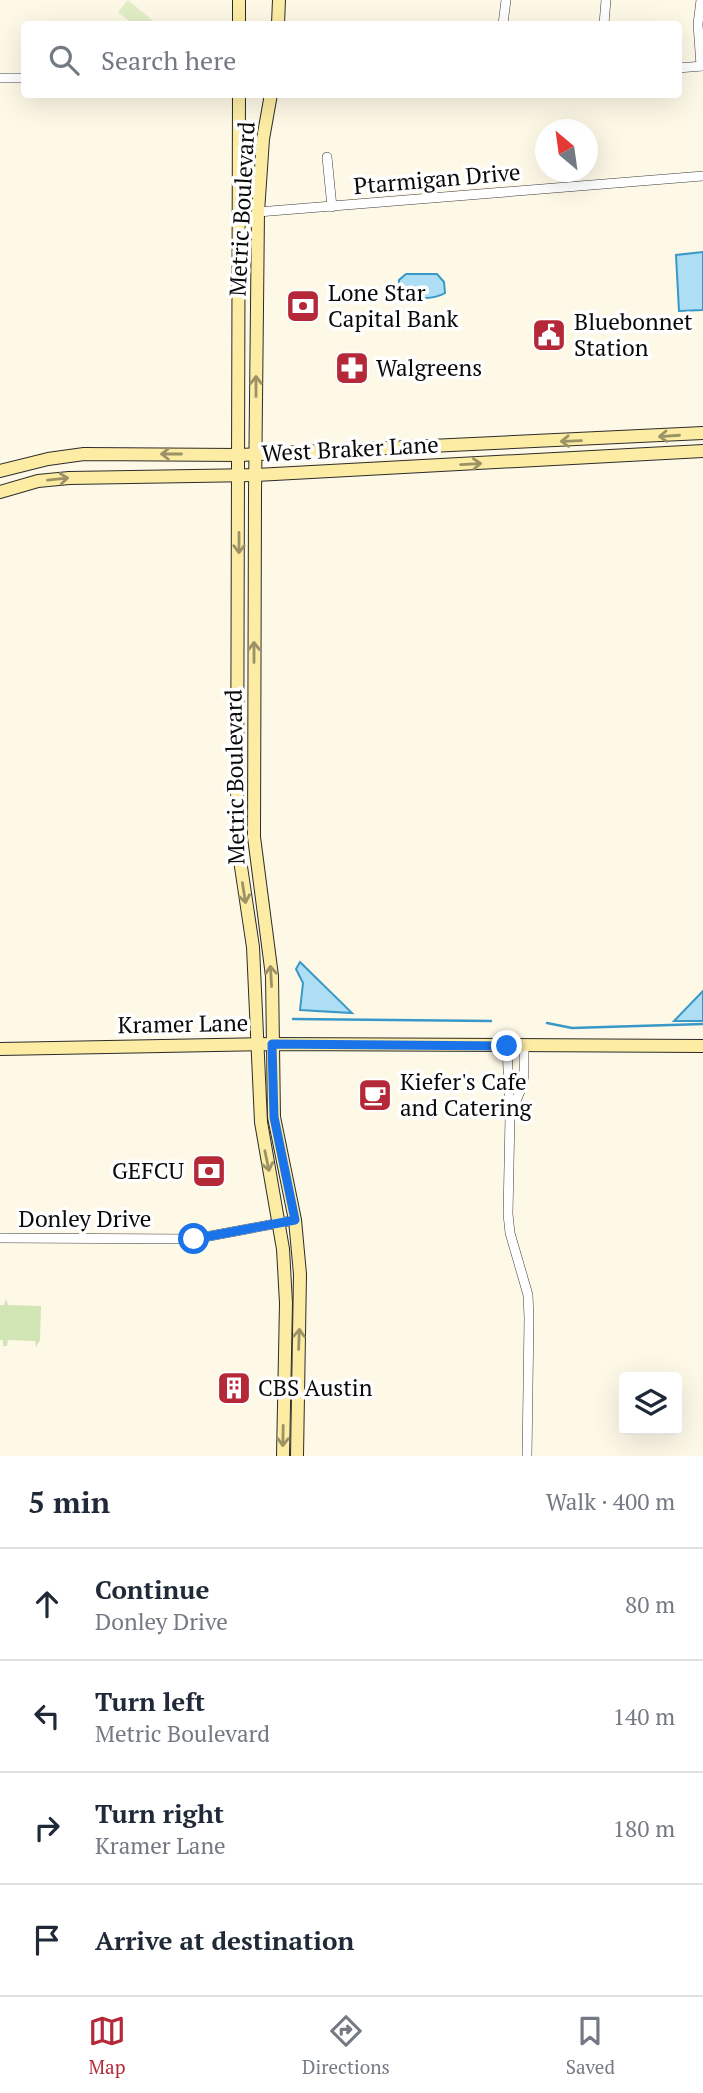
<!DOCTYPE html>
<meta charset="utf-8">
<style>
:root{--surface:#fff;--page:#f2f2f3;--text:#1f2937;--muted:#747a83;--line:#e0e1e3;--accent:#b42838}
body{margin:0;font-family:"PT Serif",serif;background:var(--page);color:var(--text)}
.controls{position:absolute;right:21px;bottom:21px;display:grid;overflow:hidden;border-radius:7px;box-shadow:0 7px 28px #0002}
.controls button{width:63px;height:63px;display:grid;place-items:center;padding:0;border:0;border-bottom:2px solid var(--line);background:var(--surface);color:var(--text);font:35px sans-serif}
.compass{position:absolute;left:535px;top:119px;width:63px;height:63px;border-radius:50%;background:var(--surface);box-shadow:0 7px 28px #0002;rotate:331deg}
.stop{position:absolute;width:21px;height:21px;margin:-16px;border:5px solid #1a73e8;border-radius:50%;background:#fff}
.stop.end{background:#1a73e8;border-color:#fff;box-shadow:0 2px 7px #0008}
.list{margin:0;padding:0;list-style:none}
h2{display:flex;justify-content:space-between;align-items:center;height:91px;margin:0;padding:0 28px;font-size:30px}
h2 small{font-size:23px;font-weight:400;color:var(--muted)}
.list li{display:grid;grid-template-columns:46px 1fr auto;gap:21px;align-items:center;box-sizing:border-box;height:112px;padding:0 28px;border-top:2px solid var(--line)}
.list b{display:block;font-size:26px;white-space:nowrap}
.list p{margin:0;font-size:23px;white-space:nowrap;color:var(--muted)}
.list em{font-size:23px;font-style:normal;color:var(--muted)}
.icon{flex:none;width:38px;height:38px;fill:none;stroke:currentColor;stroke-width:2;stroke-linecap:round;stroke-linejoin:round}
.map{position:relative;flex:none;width:703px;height:1456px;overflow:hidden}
.search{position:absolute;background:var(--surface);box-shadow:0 7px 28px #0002;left:21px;right:21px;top:21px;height:77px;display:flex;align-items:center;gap:18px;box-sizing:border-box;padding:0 24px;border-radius:7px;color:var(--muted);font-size:26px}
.sheet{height:539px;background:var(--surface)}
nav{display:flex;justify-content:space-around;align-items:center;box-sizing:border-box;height:98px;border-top:2px solid var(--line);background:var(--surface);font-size:19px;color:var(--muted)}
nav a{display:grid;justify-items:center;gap:4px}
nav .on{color:var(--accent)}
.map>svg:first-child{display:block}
.park{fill:#d1e6b4}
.pitch{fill:#e2eec5}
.water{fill:#aedef3;stroke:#3898c8;stroke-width:2}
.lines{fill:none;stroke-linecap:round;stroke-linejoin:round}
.stream{stroke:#3898c8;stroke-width:2.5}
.street-casing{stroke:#3d3d3d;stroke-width:10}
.secondary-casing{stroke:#2c2c2c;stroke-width:14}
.street{stroke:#fff;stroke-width:9}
.secondary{stroke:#fceca4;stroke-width:12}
.oneway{stroke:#9b9266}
.route{stroke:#1a73e8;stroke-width:9}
.labels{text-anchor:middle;stroke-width:7;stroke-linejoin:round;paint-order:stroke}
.street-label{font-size:23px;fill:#0a0a0a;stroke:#fff}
.poi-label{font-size:23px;fill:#0a0a0a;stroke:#fff;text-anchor:start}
</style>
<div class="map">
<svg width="703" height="1456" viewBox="0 0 703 1456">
<rect width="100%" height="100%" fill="#fef8e7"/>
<path class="park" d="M6 1299 8 1305 41 1306 40 1340 36 1347 35 1341 8 1340 7 1346H3V1340H0V1305H4Z"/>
<path class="pitch" d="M128 0 152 20 149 24H133L118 12Z"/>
<g class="water">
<path d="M703 252V310L679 311 676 255Z"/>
<path d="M406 274H437L444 282 445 293C434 300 409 300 399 293V280Z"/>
<path d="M300 962 352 1013 300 1010 303 983 296 969Z"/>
<path d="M703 991V1021H674Z"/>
</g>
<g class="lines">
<g class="stream">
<path d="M293 1019 491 1021"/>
<path d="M547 1023 572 1028 703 1024"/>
</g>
<g class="street-casing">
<g id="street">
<path d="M701 0 698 24 701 66"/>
<path d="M503 24 506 0"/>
<path d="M604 24 606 0"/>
<path d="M678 68 703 66"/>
<path d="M0 78H24"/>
<path d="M327 157 332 207"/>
<path d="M258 212 703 176"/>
<path d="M507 1046 510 1116 508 1214 510 1233 528 1295 529 1318 527 1456"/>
<path d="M510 1115 524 1082V1046"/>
<path d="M0 1238 194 1239 295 1220"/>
</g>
</g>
<g class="secondary-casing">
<g id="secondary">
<path d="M239 24V0"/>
<path d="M278 24 279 0"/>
<path d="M239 94 237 840 253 947 261 1122 283 1249 286 1303 283 1456"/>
<path d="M271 94 263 139 258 212 255 495 254 837 272 976 274 1117 295 1220 300 1274 297 1456"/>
<path d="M0 471 48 459 84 454 240 455 703 433"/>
<path d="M0 492 38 481 69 478 256 475 703 451"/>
<path d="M0 1049 272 1044 703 1046"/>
</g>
</g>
<use href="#street" class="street"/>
<use href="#secondary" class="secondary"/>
</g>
<defs><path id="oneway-shaft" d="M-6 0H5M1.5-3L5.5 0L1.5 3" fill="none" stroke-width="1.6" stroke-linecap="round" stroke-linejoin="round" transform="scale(1.75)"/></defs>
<g class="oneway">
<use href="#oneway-shaft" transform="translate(256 386) rotate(-90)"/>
<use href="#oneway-shaft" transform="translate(669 436) rotate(176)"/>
<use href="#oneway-shaft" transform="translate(571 441) rotate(178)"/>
<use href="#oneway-shaft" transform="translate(171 454) rotate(-180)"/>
<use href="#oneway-shaft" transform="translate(471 464) rotate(-3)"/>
<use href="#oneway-shaft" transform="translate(58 479) rotate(-6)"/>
<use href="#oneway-shaft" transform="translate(239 543) rotate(90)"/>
<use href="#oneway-shaft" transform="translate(254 652) rotate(-90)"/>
<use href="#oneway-shaft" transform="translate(244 893) rotate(81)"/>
<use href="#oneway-shaft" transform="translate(271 976) rotate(-93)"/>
<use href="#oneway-shaft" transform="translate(267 1161) rotate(78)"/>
<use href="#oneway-shaft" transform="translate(299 1339) rotate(-88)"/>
<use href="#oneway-shaft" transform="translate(283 1436) rotate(91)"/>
</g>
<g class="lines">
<path class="route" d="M194 1239 295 1220 274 1117 272 1044 507 1046"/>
</g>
<defs>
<g id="bank-square" transform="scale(1.75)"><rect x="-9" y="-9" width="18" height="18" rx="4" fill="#b42838" stroke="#fff"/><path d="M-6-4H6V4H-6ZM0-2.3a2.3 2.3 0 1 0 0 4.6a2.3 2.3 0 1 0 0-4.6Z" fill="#fff"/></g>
<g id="civic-square" transform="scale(1.75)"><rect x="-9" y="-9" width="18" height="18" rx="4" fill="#b42838" stroke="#fff"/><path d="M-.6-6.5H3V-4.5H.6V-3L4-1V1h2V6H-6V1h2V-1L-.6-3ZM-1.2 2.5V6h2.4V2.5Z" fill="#fff"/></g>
<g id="pharmacy-square" transform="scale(1.75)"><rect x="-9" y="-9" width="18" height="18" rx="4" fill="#b42838" stroke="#fff"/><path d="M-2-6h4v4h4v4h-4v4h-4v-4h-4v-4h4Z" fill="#fff"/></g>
<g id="cafe-square" transform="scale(1.75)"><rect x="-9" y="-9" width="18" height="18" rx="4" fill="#b42838" stroke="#fff"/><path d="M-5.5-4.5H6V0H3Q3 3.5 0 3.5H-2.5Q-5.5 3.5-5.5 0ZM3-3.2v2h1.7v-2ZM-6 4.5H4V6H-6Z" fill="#fff"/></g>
<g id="building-square" transform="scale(1.75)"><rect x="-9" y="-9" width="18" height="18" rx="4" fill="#b42838" stroke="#fff"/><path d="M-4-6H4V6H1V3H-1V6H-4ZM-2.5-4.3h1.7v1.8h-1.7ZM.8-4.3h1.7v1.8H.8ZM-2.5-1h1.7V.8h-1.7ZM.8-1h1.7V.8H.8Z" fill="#fff"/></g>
</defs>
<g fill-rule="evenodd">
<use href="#bank-square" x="303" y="306"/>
<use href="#civic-square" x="549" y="335"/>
<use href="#pharmacy-square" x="352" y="368"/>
<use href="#cafe-square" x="375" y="1095"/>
<use href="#bank-square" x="209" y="1171"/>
<use href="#building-square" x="234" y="1388"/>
</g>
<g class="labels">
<g class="street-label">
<text transform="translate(437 179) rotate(-5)" y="8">Ptarmigan Drive</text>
<text transform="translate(242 209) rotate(-87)" y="8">Metric Boulevard</text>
<text transform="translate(350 449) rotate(-3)" y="8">West Braker Lane</text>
<text transform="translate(235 777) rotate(-91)" y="8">Metric Boulevard</text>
<text transform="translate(183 1024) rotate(-1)" y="8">Kramer Lane</text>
<text x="85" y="1227">Donley Drive</text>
</g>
<g class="poi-label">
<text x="328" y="301">Lone Star<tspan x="328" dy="26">Capital Bank</tspan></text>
<text x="574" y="330">Bluebonnet<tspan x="574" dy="26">Station</tspan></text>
<text x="376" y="376">Walgreens</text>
<text x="400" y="1090">Kiefer's Cafe<tspan x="400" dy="26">and Catering</tspan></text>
<text x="184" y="1179" text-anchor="end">GEFCU</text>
<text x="258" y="1396">CBS Austin</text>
</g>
</g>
</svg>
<div class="controls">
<button><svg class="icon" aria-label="layers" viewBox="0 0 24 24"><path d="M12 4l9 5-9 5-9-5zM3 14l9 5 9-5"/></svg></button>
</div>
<svg class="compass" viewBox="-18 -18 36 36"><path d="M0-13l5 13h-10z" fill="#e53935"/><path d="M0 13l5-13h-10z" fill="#747a83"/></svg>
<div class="stop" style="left:194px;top:1239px"></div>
<div class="stop end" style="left:507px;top:1046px"></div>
<div class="search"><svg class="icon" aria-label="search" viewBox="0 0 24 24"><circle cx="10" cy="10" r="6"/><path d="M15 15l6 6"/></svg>Search here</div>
</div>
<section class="sheet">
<h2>5 min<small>Walk · 400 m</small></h2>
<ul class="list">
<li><svg class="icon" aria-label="ahead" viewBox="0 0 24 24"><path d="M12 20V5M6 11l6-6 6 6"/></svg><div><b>Continue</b><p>Donley Drive</p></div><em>80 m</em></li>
<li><svg class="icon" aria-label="left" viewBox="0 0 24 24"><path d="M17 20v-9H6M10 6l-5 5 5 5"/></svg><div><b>Turn left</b><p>Metric Boulevard</p></div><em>140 m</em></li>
<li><svg class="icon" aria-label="right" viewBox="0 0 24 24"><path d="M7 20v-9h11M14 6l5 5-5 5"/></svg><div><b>Turn right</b><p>Kramer Lane</p></div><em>180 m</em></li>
<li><svg class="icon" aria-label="arrive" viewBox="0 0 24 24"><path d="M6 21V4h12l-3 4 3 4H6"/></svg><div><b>Arrive at destination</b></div></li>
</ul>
</section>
<nav>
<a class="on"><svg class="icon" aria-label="map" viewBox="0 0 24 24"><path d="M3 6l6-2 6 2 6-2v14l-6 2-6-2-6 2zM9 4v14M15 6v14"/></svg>Map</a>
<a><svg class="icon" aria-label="directions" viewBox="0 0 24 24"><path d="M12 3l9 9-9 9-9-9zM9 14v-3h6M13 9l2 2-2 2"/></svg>Directions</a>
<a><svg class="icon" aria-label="saved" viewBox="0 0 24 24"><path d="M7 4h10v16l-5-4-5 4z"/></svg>Saved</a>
</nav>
